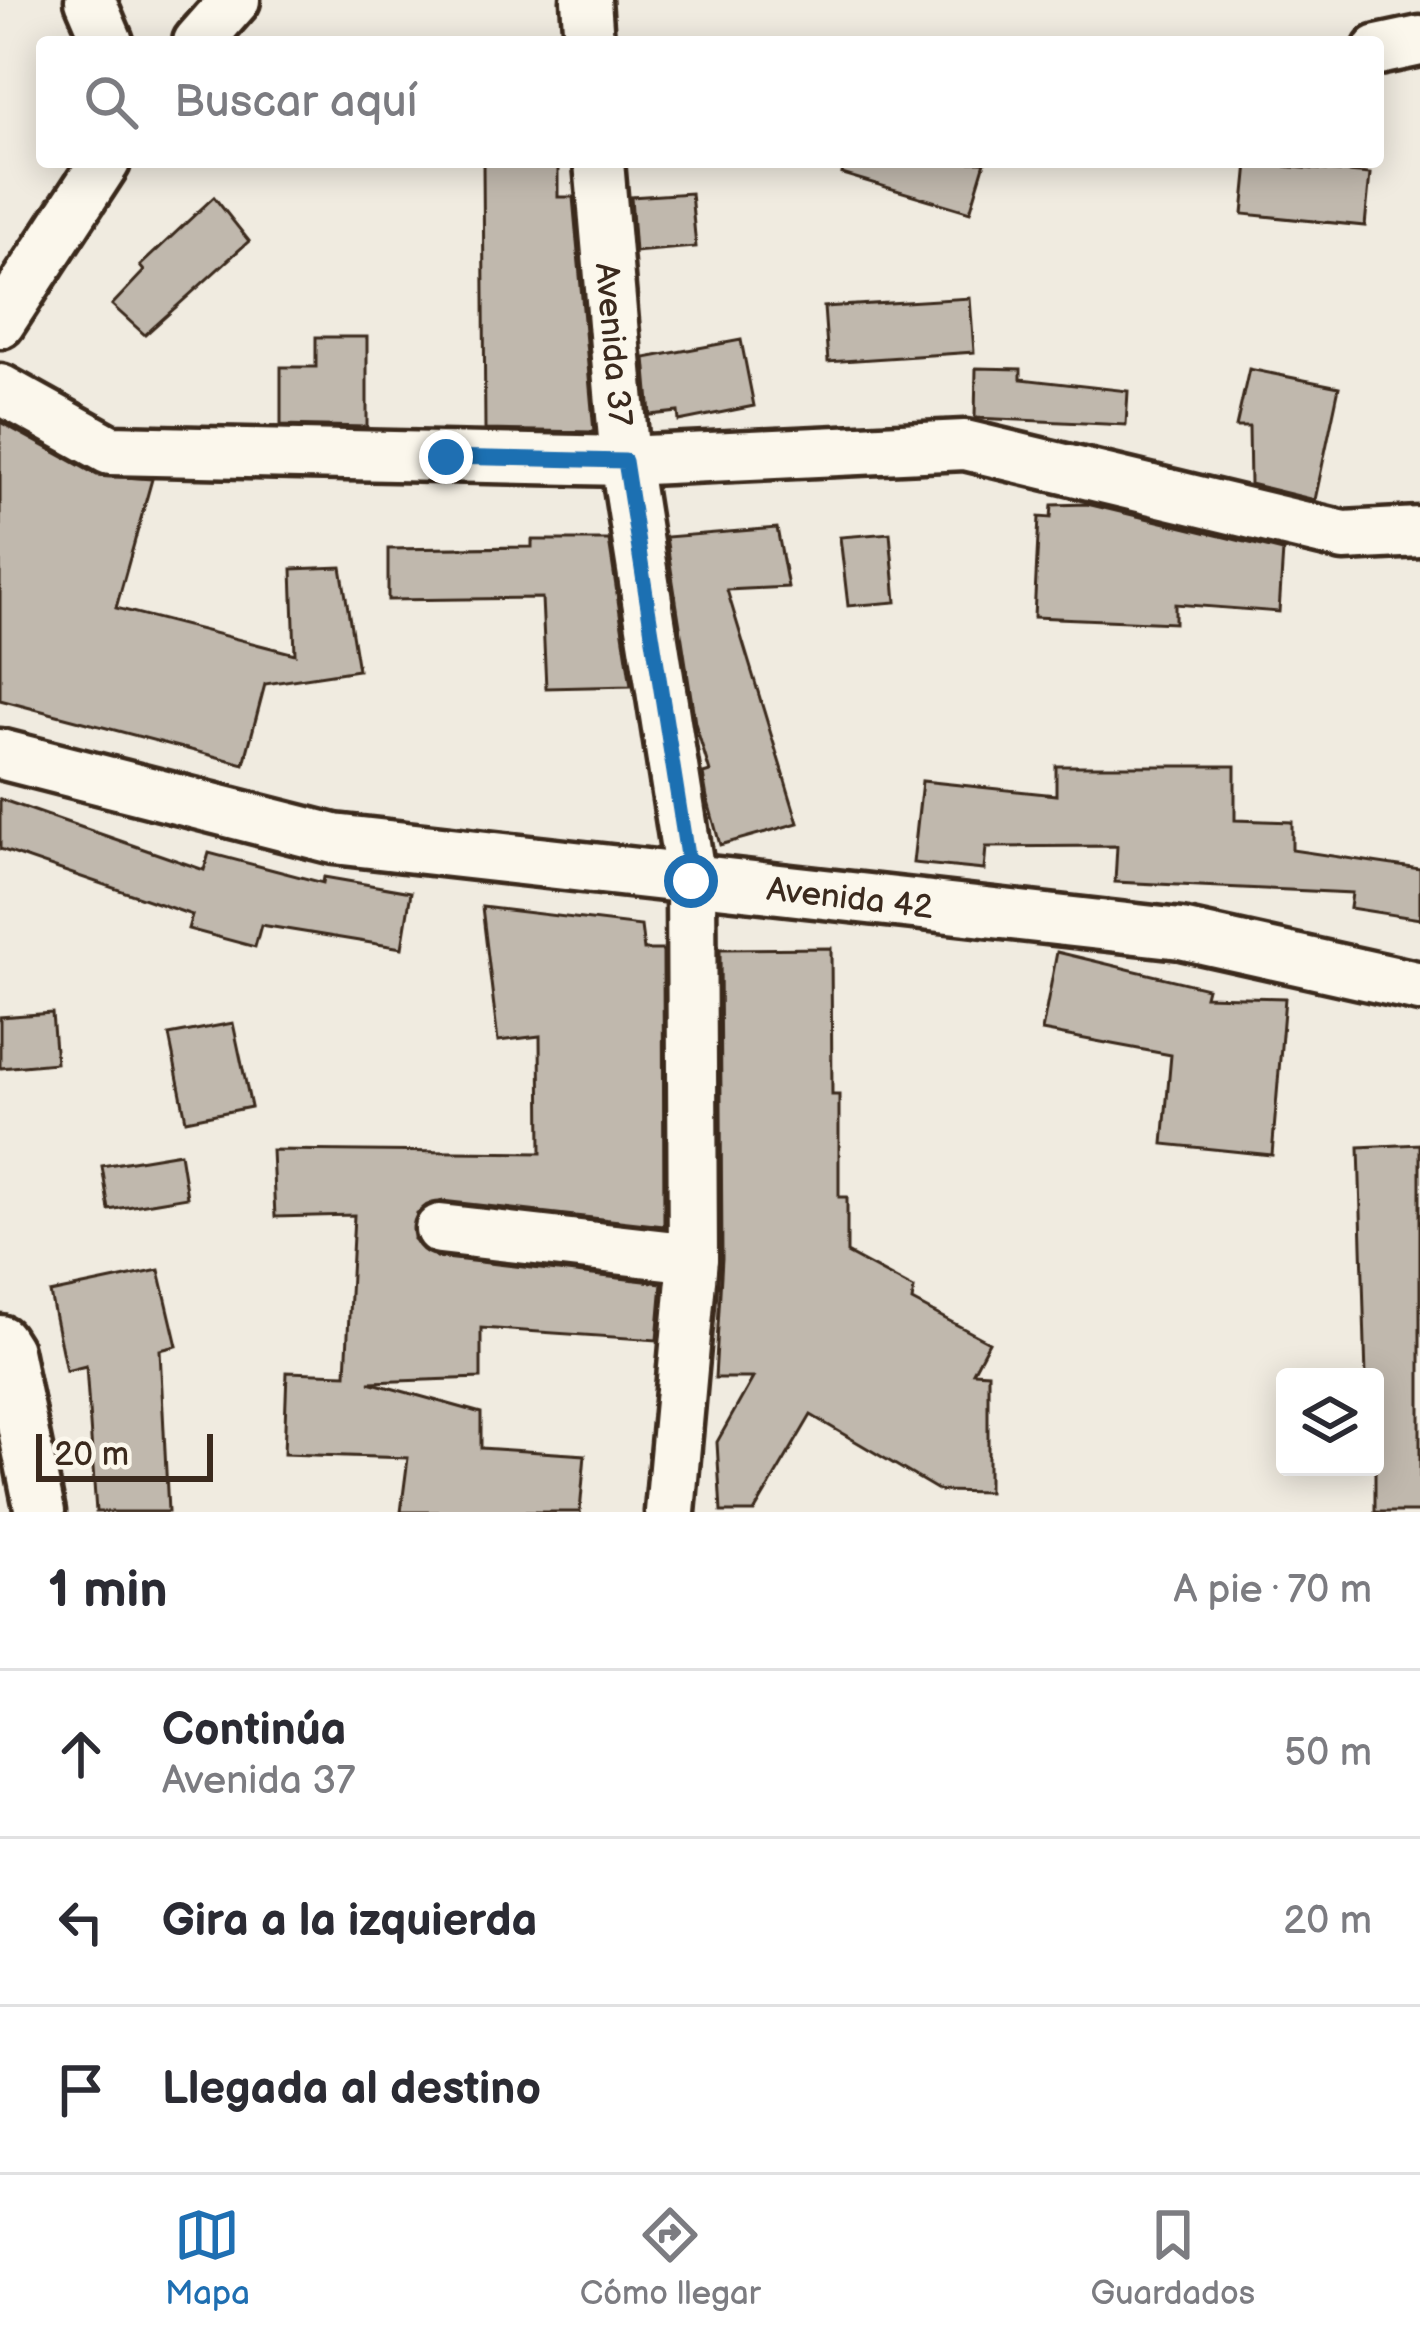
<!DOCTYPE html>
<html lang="es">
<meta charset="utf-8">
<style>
:root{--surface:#fff;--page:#f2f2f3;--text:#2b2b33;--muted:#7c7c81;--line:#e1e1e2;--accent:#1f6fb2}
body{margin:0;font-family:"Balsamiq Sans",sans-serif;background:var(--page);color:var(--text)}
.controls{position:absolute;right:36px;bottom:36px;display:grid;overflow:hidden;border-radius:12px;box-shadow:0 6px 30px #0003}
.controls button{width:108px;height:108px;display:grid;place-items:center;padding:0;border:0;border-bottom:3px solid var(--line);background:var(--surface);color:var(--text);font:60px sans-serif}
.scale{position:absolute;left:36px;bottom:30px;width:177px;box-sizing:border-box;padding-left:12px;border:6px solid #3b2a1e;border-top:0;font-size:33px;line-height:42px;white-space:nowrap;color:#3b2a1e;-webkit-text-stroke:9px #fbf7ec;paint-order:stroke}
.stop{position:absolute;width:36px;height:36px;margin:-27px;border:9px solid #1f6fb2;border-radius:50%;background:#fff}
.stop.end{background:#1f6fb2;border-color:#fff;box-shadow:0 3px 12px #0008}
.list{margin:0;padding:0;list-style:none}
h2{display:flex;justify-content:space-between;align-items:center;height:156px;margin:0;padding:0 48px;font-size:51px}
h2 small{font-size:39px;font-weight:400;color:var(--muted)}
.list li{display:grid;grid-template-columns:78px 1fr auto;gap:36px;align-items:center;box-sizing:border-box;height:168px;padding:0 48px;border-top:3px solid var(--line)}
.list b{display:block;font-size:45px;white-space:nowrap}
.list p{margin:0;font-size:39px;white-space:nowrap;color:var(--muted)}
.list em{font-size:39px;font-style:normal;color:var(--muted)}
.icon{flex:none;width:66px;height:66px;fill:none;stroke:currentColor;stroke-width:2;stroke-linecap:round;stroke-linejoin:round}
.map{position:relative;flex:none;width:1420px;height:1512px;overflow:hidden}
.search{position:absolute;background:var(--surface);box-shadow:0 6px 30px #0003;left:36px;right:36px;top:36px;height:132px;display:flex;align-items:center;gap:30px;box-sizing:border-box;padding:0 42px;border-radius:12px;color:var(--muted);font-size:45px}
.sheet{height:660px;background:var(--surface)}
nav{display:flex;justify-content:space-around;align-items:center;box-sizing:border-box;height:168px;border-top:3px solid var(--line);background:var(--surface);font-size:33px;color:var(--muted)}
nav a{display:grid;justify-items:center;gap:6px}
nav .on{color:var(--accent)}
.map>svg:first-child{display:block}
.building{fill:#c0b8ad;stroke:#3b2a1e;stroke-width:3}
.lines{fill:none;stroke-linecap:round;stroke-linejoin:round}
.minor-casing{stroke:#3b2a1e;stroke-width:57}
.minor{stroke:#fbf7ec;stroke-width:48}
.route{stroke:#1f6fb2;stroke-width:15}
.labels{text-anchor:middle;stroke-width:9;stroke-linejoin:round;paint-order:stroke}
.street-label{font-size:33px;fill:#3b2a1e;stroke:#fbf7ec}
</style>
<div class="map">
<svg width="1420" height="1512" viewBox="0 0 1420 1512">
<rect width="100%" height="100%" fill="#f0ebe0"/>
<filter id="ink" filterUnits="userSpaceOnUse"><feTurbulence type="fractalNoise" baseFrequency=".00833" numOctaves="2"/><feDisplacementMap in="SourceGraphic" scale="24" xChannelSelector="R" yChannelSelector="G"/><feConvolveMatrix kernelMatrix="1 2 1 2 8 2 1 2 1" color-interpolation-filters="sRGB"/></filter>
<g filter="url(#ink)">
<g class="building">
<path d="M483 162H558V197H573L594 432 485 430Z"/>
<path d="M844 162H985L970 212 842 174Z"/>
<path d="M1248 163 1370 174 1365 226 1243 214Z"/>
<path d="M691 193 696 247 635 252 631 197Z"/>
<path d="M214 197 249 241 145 335 112 305 144 271 140 266Z"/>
<path d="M970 298 974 352 828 362 824 307Z"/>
<path d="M316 337H367V427L281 425V367H316Z"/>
<path d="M741 340 754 406 679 421 678 412 650 415 645 358Z"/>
<path d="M976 368 1021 369V379L1128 391 1126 425 975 418Z"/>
<path d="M1249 369 1339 387 1315 500 1250 484 1249 427H1236Z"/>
<path d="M0 422 97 475 152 479 116 608 295 654 292 569 341 567 358 670 265 684 244 764 0 700Z"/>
<path d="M1087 504 1283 551 1279 612 1175 604V623L1034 617 1039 517 1051 518 1052 505Z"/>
<path d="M777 528 788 587 727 590 798 823 720 845 707 798 703 774 710 772 695 723 666 537Z"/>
<path d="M890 533 896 602 848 606 840 537Z"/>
<path d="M532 540H609L631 686 546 688 542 598 388 600V549L532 547Z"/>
<path d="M1056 766H1235V820L1292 822V850L1420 869V919L1350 908 1352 893 1115 882 1117 846 986 847 984 870 913 863 922 781 1056 795Z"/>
<path d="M0 799 204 870 209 853 323 883 324 877 411 892 402 948 261 925 255 947 188 929 192 915 0 849Z"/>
<path d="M482 907 641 926 644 950H663L664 1226 442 1201 417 1213 414 1239 437 1257 662 1283 657 1340 481 1328V1378L369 1382 481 1413V1448L585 1455 580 1512H401L408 1458 284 1454 287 1372 346 1374 354 1215 275 1217 272 1150 541 1153 540 1036 498 1041Z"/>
<path d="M831 948 832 1095H839V1197H847V1253L914 1289 912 1301 989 1342 973 1372 988 1373V1492L940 1491 811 1415 754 1512H721L717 1442 753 1378H715L722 1258 720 949Z"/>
<path d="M1057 952 1207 988 1205 996 1285 998 1272 1155 1163 1144 1171 1055 1042 1031Z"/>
<path d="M52 1013 56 1063 0 1068V1017Z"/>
<path d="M233 1023 251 1107 186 1120 169 1035Z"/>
<path d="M1420 1144V1512H1375V1377H1366L1359 1147Z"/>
<path d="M180 1153 187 1197 109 1210 102 1166Z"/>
<path d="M159 1270 177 1346 160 1350 168 1512H96L86 1366 66 1371 50 1293Z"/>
</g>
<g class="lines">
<g class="minor-casing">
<g id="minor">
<path d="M90 0 108 42"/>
<path d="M586 0 589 42"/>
<path d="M198 42 235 0"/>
<path d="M1378 50 1420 41"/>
<path id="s1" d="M599 162 625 461 691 881 693 1258 670 1512"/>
<path d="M0 323 105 162"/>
<path d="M0 389 110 450 625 461 965 445 1344 536 1420 532"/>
<path id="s2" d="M0 754 334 839 1181 934 1420 987"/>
<path d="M440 1229 693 1258"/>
<path d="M0 1340 7 1351 40 1512"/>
</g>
</g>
<use href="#minor" class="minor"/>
</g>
</g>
<g class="lines" filter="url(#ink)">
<path class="route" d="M446 457 625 461 691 881"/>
</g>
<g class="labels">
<g class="street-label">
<text dy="12" stroke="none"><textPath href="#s1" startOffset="183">Avenida 37</textPath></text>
<text dy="12" stroke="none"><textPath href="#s2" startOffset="864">Avenida 42</textPath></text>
</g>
</g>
</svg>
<div class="controls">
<button><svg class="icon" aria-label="layers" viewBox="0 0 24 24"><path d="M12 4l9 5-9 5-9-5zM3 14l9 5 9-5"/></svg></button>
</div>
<div class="scale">20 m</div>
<div class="stop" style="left:691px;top:881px"></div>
<div class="stop end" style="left:446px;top:457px"></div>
<div class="search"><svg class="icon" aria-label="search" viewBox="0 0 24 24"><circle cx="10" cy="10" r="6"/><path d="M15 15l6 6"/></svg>Buscar aquí</div>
</div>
<section class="sheet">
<h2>1 min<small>A pie · 70 m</small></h2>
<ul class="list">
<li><svg class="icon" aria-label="ahead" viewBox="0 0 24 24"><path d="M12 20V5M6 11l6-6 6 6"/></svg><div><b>Continúa</b><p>Avenida 37</p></div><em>50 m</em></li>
<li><svg class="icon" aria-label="left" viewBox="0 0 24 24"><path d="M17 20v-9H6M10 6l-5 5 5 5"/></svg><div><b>Gira a la izquierda</b></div><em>20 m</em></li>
<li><svg class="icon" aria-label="arrive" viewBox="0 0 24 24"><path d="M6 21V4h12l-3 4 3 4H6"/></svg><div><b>Llegada al destino</b></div></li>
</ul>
</section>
<nav>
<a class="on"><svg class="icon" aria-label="map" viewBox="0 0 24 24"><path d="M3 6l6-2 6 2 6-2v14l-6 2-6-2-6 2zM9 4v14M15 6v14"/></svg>Mapa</a>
<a><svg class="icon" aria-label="directions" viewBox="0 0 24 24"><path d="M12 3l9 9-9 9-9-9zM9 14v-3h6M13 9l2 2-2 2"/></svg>Cómo llegar</a>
<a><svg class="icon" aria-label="saved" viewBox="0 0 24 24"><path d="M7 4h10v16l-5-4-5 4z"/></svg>Guardados</a>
</nav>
